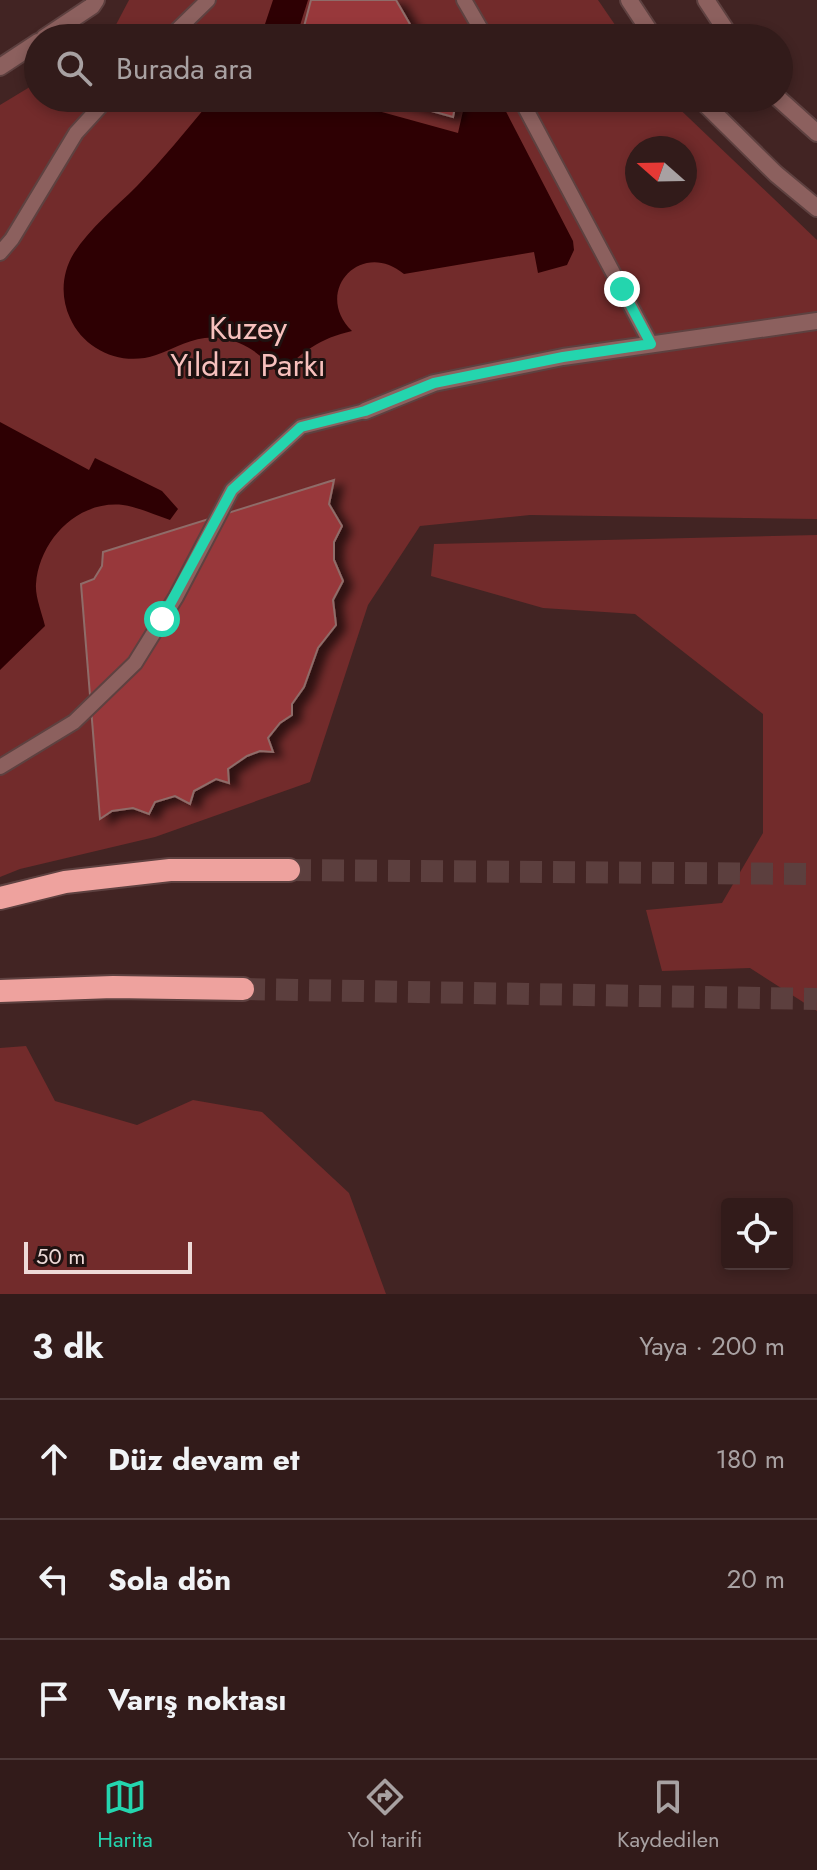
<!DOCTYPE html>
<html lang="tr">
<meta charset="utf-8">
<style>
:root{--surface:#321b1a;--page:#3d2827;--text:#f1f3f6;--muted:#a8a1a2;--line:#4d3939;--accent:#24d5ae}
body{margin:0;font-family:Jost,sans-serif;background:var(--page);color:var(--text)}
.controls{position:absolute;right:24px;bottom:24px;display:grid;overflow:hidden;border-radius:8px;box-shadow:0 4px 12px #0003}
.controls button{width:72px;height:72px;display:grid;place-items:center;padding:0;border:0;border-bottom:2px solid var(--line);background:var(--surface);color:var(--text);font:40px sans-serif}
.compass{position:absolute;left:625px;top:136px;width:72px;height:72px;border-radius:50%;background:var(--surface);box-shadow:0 4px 12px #0003;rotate:290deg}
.scale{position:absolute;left:24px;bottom:20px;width:168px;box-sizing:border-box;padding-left:8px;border:4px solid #eedad8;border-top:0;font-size:22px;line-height:28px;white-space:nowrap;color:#eedad8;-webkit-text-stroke:6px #1f1211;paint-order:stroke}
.stop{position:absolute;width:24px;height:24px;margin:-18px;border:6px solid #24d5ae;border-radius:50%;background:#fff}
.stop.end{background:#24d5ae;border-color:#fff;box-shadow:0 2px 8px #0008}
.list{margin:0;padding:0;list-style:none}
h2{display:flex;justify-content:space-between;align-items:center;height:104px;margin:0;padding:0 32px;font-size:34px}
h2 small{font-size:26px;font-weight:400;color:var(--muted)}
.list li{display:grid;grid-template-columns:52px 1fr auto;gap:24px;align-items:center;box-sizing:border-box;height:120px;padding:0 32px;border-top:2px solid var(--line)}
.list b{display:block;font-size:30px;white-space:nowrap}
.list em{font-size:26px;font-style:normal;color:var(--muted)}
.icon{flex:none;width:44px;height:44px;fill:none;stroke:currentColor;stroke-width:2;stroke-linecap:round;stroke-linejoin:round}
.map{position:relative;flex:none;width:817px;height:1294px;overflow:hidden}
.search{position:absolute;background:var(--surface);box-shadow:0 4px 12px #0003;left:24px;right:24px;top:24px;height:88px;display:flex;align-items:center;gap:20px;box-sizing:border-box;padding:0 28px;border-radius:44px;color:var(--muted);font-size:30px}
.sheet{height:464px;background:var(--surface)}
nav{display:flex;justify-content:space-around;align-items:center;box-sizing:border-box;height:112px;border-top:2px solid var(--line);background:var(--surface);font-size:22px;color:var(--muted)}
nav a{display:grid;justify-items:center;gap:4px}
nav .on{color:var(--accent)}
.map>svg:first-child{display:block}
.green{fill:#722b2b;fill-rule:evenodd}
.water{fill:#2e0003}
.building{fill:#98393a;stroke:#8f6c69;stroke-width:2;filter:url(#shadow)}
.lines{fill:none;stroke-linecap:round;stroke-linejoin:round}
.trunk-tunnel{stroke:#5c3f3e;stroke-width:22;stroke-dasharray:22 11;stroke-linecap:butt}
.service-casing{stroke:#5e4140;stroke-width:18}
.minor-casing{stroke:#5e4140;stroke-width:20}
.trunk-casing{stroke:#5e4140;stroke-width:26}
.service{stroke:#8c605e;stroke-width:14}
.minor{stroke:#8c605e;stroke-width:16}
.trunk{stroke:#eea29e;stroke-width:22}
.route{stroke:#24d5ae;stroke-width:10}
.labels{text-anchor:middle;stroke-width:6;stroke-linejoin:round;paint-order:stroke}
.park-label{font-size:32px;fill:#f7c0bd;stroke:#1f1211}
</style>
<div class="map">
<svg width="817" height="1294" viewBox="0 0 817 1294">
<defs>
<filter id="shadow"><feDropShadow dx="9" dy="5" stdDeviation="4" flood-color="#0009"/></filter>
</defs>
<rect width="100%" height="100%" fill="#422423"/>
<g class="green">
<path d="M129 0H598L624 38H109Z"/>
<path d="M38 82V98H668L817 240V519L530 515 420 526 368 605 310 782 155 837 20 869 0 877V105ZM637 148H685V196H637Z"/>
<path d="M817 535V1011L750 968 662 971 646 910 722 903 763 833V714L635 614 543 608 431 576 434 544Z"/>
<path d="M26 1046 55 1101 137 1125 193 1100 262 1112 349 1193 386 1294H0V1048Z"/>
</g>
<g class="water">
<path d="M273 0H308L296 38H256L265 24Z"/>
<path d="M331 98 458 133 466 98H499L573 241 574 250 567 265 538 273 534 252 404 274C361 238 312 292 352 331 321 338 300 352 280 376 265 357 245 341 220 338 195 335 179 347 156 355 122 367 84 350 70 318 60 297 62 272 74 253 90 228 116 207 137 186 162 160 185 132 209 103L205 98Z"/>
<path d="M0 422 89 470 95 458 162 491 178 509 170 520C155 515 138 507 123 505 77 500 39 541 36 584 35 597 42 613 45 626L0 670Z"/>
</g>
<g class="building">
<path d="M311 0H396L418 38H301Z"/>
<path d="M357 98H383L379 104Z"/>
<path d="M385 98H457L453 117Z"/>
<path d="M334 480 329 504 342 526 334 542V560L343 581 333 600 336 625 318 648 304 687 292 704V715L280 723 268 738 273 752 260 751 247 756 228 769 229 783 216 779 194 791 190 804 175 796 155 802 149 814 133 808 112 811 100 819 81 584 94 579 102 566 103 552Z"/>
</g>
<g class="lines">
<g class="trunk-tunnel">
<path d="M289 870 817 874"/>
<path d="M243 989 817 999"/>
</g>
<g class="service-casing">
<g id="service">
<path d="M464 0 486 38"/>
<path d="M169 38 208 0"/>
<path d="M520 98 651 344"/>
<path d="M0 253 12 239 76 133 108 98"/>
<path d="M0 767 74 722 135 663 176 597 232 490 301 427 365 411"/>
</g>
</g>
<g class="minor-casing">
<g id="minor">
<path d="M629 0 654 38"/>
<path d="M706 0 731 38"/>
<path d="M44 38 92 6 96 0"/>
<path d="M0 67 38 42"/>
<path d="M699 98 776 174 817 208"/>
<path d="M778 98 817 133"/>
<path d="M365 411 434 383 563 357 817 321"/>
</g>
</g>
<g class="trunk-casing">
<g id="trunk">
<path d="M0 898 65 882 170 870H289"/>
<path d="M0 991 113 987 243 989"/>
</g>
</g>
<use href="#service" class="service"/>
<use href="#minor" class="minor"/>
<use href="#trunk" class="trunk"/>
</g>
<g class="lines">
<path class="route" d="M162 619 232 490 301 427 365 411 434 383 563 357 651 344 622 289"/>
</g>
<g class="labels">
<g class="park-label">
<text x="248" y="339">Kuzey<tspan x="248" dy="37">Yıldızı Parkı</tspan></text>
</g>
</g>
</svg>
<div class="controls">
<button><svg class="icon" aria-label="locate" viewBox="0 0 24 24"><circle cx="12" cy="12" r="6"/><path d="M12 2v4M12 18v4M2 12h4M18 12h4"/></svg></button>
</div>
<svg class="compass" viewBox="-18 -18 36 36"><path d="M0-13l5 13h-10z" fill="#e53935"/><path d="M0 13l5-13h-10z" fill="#a8a1a2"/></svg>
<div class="scale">50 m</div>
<div class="stop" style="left:162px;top:619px"></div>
<div class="stop end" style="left:622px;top:289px"></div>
<div class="search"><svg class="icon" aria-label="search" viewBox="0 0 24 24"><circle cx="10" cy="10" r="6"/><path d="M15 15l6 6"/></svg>Burada ara</div>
</div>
<section class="sheet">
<h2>3 dk<small>Yaya · 200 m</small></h2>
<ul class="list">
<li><svg class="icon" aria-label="ahead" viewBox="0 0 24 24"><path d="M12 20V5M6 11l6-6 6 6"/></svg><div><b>Düz devam et</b></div><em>180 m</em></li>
<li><svg class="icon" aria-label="left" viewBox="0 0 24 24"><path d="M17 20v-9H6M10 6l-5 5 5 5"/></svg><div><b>Sola dön</b></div><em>20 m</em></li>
<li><svg class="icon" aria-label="arrive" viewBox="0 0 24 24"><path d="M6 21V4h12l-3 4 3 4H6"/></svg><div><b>Varış noktası</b></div></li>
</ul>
</section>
<nav>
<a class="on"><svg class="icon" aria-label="map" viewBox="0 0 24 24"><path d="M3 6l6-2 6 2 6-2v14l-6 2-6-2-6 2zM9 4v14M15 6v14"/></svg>Harita</a>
<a><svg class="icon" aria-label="directions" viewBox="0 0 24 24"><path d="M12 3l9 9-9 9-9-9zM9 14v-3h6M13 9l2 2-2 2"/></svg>Yol tarifi</a>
<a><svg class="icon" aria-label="saved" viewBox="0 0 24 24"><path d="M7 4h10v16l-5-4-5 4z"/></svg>Kaydedilen</a>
</nav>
